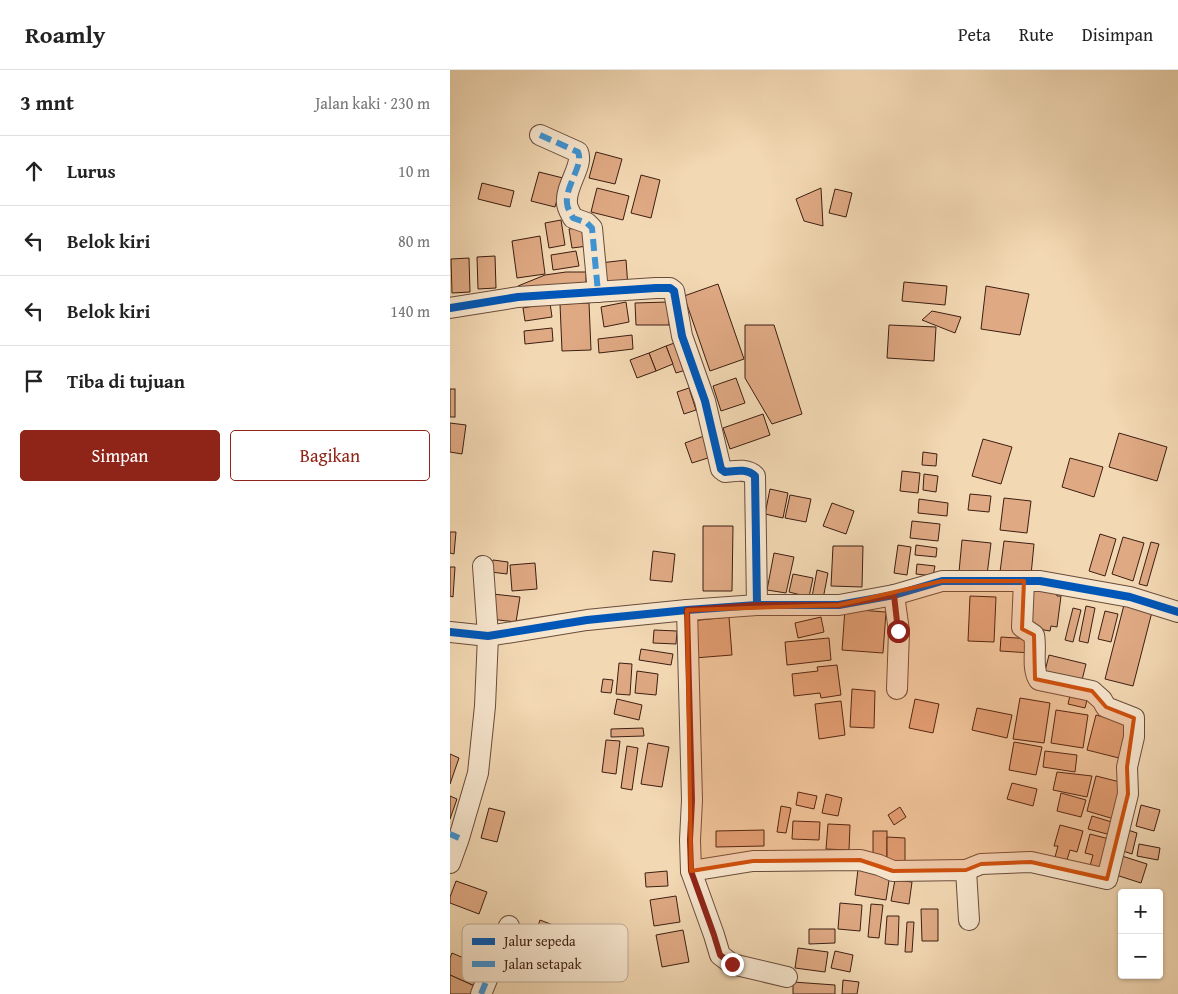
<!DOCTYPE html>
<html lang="id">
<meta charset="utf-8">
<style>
:root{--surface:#fff;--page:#f2f2f2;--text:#222;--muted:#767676;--line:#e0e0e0;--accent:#8f2418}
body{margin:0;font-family:"Gentium Book Plus",serif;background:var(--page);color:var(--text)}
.controls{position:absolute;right:15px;bottom:15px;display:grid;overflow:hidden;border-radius:5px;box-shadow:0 1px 4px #0004}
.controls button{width:45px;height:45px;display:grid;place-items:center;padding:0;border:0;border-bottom:1px solid var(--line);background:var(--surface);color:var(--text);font:25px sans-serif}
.stop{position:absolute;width:15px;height:15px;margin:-11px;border:4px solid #8f2418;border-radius:50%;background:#fff}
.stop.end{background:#8f2418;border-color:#fff;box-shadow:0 1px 5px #0008}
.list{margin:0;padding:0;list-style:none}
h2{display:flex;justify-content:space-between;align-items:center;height:65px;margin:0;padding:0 20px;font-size:21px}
h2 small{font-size:16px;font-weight:400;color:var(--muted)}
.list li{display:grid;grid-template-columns:32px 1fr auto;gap:15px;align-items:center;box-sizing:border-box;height:70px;padding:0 20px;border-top:1px solid var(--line)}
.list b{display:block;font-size:19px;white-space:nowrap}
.list em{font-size:16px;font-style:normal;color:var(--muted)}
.actions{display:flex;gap:10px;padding:15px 20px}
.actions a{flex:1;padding:11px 0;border:1px solid var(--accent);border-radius:5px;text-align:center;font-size:18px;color:var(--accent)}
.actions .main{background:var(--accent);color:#fff}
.icon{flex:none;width:28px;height:28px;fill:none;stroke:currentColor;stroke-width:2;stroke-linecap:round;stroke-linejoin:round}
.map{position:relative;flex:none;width:728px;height:924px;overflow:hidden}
header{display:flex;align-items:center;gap:30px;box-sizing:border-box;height:70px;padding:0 25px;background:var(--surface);border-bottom:1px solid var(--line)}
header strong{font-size:24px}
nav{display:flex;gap:28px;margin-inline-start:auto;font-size:18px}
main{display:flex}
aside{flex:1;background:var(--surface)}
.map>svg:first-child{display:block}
.building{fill:#dfa983;stroke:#3d1e12}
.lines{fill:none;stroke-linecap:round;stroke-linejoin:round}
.minor-casing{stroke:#6a4c3a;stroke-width:22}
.minor{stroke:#f7e6ce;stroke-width:20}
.quiet{stroke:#3f94d3;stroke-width:6;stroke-dasharray:12 6;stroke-linecap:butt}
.cycleway-casing{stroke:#f7e6ce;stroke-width:11}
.cycleway{stroke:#0057b8;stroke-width:8}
.route{stroke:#8f2418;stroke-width:6}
.marked{fill:#ce500d;fill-opacity:0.2;stroke:#ce500d;stroke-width:4;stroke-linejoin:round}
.key{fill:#f7e6ce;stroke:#bfaa96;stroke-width:1}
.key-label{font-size:14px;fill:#3d1e12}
</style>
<header>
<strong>Roamly</strong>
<nav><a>Peta</a><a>Rute</a><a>Disimpan</a></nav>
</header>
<main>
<aside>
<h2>3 mnt<small>Jalan kaki · 230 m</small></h2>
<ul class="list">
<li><svg class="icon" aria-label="ahead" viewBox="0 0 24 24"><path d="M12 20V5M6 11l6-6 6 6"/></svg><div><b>Lurus</b></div><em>10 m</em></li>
<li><svg class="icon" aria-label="left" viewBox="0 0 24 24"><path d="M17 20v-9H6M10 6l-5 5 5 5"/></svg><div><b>Belok kiri</b></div><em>80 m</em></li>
<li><svg class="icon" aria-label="left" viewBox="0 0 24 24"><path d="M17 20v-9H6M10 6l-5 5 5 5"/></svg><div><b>Belok kiri</b></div><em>140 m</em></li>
<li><svg class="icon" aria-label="arrive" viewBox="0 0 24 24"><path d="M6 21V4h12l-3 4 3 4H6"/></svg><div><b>Tiba di tujuan</b></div></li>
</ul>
<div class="actions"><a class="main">Simpan</a><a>Bagikan</a></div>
</aside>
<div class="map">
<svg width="728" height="924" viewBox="0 0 728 924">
<rect width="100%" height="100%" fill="#f2d8b3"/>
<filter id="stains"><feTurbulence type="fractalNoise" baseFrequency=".004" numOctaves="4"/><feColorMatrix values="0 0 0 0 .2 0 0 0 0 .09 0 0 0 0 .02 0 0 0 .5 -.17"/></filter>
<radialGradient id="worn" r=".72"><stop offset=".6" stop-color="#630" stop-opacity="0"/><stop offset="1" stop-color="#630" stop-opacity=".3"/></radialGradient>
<g class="building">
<path d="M146 82 172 89 165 114 139 108Z"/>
<path d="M89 102 113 108 105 137 81 131Z"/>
<path d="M191 105 210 110 201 148 181 143Z"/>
<path d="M32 113 64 121 60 137 28 129Z"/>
<path d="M147 118 179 126 173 150 141 142Z"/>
<path d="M371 118 373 156 354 151 346 129Z"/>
<path d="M385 119 402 123 396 147 379 143Z"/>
<path d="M111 150 115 175 99 178 95 153Z"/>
<path d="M135 157 138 176 122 178 119 159Z"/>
<path d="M90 166 95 204 67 208 62 171Z"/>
<path d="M126 181 129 196 103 200 101 185Z"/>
<path d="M45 186 46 218 28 219 27 187Z"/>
<path d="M19 188 20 222 2 223 1 189Z"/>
<path d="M176 190 178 217 153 219 150 193Z"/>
<path d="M116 202H136V221L64 225 68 216 95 205Z"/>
<path d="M454 212 497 216 495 235 452 231Z"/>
<path d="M268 214 294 289 260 301 234 226Z"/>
<path d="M536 216 579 224 570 265 531 259Z"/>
<path d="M176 232 179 252 154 257 151 237Z"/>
<path d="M218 232 219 255H186L185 233Z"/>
<path d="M100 233 102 247 75 251 73 238Z"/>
<path d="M139 233 141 280 112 281 110 234Z"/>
<path d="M482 241 511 247 505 263 472 250Z"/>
<path d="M295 255H324L352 344 322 354 295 308Z"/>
<path d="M439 255 486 257 484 291 437 288Z"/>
<path d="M102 258 103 271 75 274 74 261Z"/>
<path d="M182 265 183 279 149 283 148 269Z"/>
<path d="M230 271 239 299 226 303 216 276Z"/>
<path d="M216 276 223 294 206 301 199 283Z"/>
<path d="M199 283 206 301 187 308 180 290Z"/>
<path d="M286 308 295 333 271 341 263 316Z"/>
<path d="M239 318 246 340 234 344 227 322Z"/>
<rect x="0" y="319" width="5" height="28"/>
<path d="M313 344 320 365 280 379 273 358Z"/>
<path d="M0 353 16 355 12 384 0 382Z"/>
<path d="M669 363 717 377 707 411 659 397Z"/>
<path d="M254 366 261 387 242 393 235 373Z"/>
<path d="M533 369 562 377 551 414 522 406Z"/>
<path d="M473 382 487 384 486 396 472 395Z"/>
<path d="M620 388 653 397 644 427 612 417Z"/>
<path d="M452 401 470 403 468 423 450 421Z"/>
<path d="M474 404 488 406 486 422 473 420Z"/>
<path d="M320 419 338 423 333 448 315 444Z"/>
<path d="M520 424 541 426 539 442 518 440Z"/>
<path d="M340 425 361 429 356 452 335 448Z"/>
<path d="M554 428 581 431 577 463 550 460Z"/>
<path d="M469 429 498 433 497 446 468 443Z"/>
<path d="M382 433 404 441 396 464 373 456Z"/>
<path d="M462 451 490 454 488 471 460 468Z"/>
<path d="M253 456H283L282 521H253Z"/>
<path d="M0 462H6L4 484 0 483Z"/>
<path d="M650 464 666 469 655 506 639 501Z"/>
<path d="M673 467 694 473 683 511 662 504Z"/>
<path d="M512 470 541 473 537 505 509 502Z"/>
<path d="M554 471 584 474 581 505 550 502Z"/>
<path d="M701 472 709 474 697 516 689 514Z"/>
<path d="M448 475 461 477 457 505 444 503Z"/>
<path d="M466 475 487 478 486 487 465 485Z"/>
<path d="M383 476H413L412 517 381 516Z"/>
<path d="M203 481 225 484 222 512 200 510Z"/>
<path d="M324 483 344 487 336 523 317 520Z"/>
<path d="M43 490 58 492 57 504 41 502Z"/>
<path d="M85 493 87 519 62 521 60 495Z"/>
<path d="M467 494 485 496 483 506 466 504Z"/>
<path d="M0 497H5L3 527 0 526Z"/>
<path d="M367 500 378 503 373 529 362 527Z"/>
<path d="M343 504 363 508 359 527 339 522Z"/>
<path d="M583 518 607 521V526H611L607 557 601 556 600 561 576 557Z"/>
<path d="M43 524 70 527 66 552 40 549Z"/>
<path d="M520 526 546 527 544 572 518 571Z"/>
<path d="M675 531 703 538 683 616 655 609Z"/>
<path d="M636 536 645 538 638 573 629 571Z"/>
<path d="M623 538 631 540 623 572 615 570Z"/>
<path d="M395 539 436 542 433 583 392 580Z"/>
<path d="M655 541 668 544 661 572 648 569Z"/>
<path d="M279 547 282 585 244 588 241 551Z"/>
<path d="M371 547 374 562 348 568 345 553Z"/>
<path d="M204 560 227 561 226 574 203 573Z"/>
<path d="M551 567 582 569 581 583 550 581Z"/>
<path d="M379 568 381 590 337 595 335 572Z"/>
<path d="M191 579 223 584 221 595 189 590Z"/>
<path d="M599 585 636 594 630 618 593 609Z"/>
<path d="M169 593 182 594 180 625 166 624Z"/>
<path d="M387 595 391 625 371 628 370 623 344 626 342 604 368 601 367 597Z"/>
<path d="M187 601 208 604 206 625 185 623Z"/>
<path d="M153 609 163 610 161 623 151 622Z"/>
<path d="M622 617 639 622 635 638 618 634Z"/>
<path d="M402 619 425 621 424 658 400 657Z"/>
<path d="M570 628 600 633 594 673 563 669Z"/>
<path d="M167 629 192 635 189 650 164 644Z"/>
<path d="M465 629 489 634 483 663 459 658Z"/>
<path d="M391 631 395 665 369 669 365 634Z"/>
<path d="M527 638 562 645 557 668 522 660Z"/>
<path d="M606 640 638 645 633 678 601 673Z"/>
<path d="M646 645 682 654 673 689 637 680Z"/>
<path d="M193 658 194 666 161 667V659Z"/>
<path d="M156 670 170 671 166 704 152 702Z"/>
<path d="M564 672 592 677 586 705 559 700Z"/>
<path d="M198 673 219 677 212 717 191 714Z"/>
<path d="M177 676 188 678 182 720 171 718Z"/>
<path d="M595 681 627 685 625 702 593 697Z"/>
<path d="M0 684 9 688 0 714Z"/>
<path d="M607 702 642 706 637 727 603 720Z"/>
<path d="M646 706 674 713 664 749 637 741Z"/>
<path d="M562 713 587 719 583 736 557 729Z"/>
<path d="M348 722 367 726 364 739 346 735Z"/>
<path d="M611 723 636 730 631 747 607 741Z"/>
<path d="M376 724 392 728 388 746 372 743Z"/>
<path d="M0 726 7 729 0 749Z"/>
<path d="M691 735 710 740 704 761 686 756Z"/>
<path d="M331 736 341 738 336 763 327 762Z"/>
<path d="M450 737 456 747 444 755 438 745Z"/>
<path d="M39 738 55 742 47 772 31 768Z"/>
<path d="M642 746 665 753 661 765 638 759Z"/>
<path d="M343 751 370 752 369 770 342 769Z"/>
<path d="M378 754 400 755 399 780 376 779Z"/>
<path d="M610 755 633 761 627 782 620 780 617 790 605 787 608 776H604Z"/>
<path d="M314 760V776L266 777V761Z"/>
<path d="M678 760 687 763 682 784 673 781Z"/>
<rect x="423" y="761" width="14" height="26"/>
<path d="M640 764 663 770 652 806 638 803 643 785 635 783Z"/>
<path d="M437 767 455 768V796H437Z"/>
<path d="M689 774 710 778 708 790 687 786Z"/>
<path d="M672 786 697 794 691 813 666 805Z"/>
<path d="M408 799 440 804 436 830 405 825Z"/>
<path d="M217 801 218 816 196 817 195 803Z"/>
<path d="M445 810 462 812 459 834 441 831Z"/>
<path d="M6 811 37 822 29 844 0 833V827Z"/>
<path d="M226 826 230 852 204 856 200 830Z"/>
<path d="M390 833 412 835 410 861 388 859Z"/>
<path d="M421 834 433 835 429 868 418 867Z"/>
<path d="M471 839H488V871H472Z"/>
<path d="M437 846H449L448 875 435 874Z"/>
<path d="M90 850 116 860 107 885 81 876Z"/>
<path d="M457 852H464L462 882H455Z"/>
<path d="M359 859H385V873L359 874Z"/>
<path d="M233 860 239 892 212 897 206 865Z"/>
<path d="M348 878 378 882 375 902 345 898Z"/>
<path d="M385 881 403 885 400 902 381 898Z"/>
<path d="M2 883 37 898 29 918 0 905V888Z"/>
<path d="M0 905 29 918 26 924H0Z"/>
<path d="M393 910 409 912 407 924H392Z"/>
<path d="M343 912 385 915V924H343Z"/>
</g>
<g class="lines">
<g class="minor-casing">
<g id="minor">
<path d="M90 65 128 82C134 95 115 116 117 133 117 138 121 144 123 148L137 153 142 158 148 222"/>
<path d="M0 238 68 227 206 218H220L224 221 232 266 255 331 271 399 275 402C285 401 297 398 305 406L307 535"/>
<path d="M444 525 449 561 447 619"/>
<path d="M237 540 242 730 240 770 241 801 264 865 270 885 282 894 337 907"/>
<path d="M0 562 38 566 137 550 237 540 307 535H389L444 525 492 511H590L680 527 728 542"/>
<path d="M0 793 9 768 28 703 35 636 38 566 33 496"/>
<path d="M516 800 531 794 581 792 657 809 678 724 677 697 684 667V648L656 637 652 630 642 621 589 610C581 598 587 579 584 565L572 557 574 511"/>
<path d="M241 801 303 791 410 790 429 795 443 801 516 800 519 850"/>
<path d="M31 924 59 856"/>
</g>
</g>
<use href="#minor" class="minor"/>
<g class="quiet">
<path d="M90 65 128 82C134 95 115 116 117 133 117 138 121 144 123 148L137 153 142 158 148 222"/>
<path d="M0 764 9 768"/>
<path d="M31 924 59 856"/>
</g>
<g class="cycleway-casing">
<g id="cycleway">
<path d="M0 238 68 227 206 218H220L224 221 232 266 255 331 271 399 275 402C285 401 297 398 305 406L307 535"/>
<path d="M0 562 38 566 137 550 237 540 307 535H389L444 525 492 511H590L680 527 728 542"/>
</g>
</g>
<use href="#cycleway" class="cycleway"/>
</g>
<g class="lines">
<path class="route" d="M282 894 270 885 264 865 241 801 240 770 242 730 237 540 307 535H389L444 525 448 561"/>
</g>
<path class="marked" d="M492 511H574L572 559 584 565 585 609 642 621 656 637 684 648 677 697 678 724 657 809 581 792 531 794 516 800 443 801 410 790 303 791 241 801 237 540 389 535Z"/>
<rect x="12" y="854" width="166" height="58" rx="8" class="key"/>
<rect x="22" y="868" width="23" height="7" fill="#0057b8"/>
<rect x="22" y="891" width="23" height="6" fill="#3f94d3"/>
<g class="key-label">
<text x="54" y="876">Jalur sepeda</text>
<text x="54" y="899">Jalan setapak</text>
</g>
<rect width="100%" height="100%" filter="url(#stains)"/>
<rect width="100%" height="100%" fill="url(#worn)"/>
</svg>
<div class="controls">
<button>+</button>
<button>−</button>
</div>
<div class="stop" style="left:448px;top:561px"></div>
<div class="stop end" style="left:282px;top:894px"></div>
</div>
</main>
